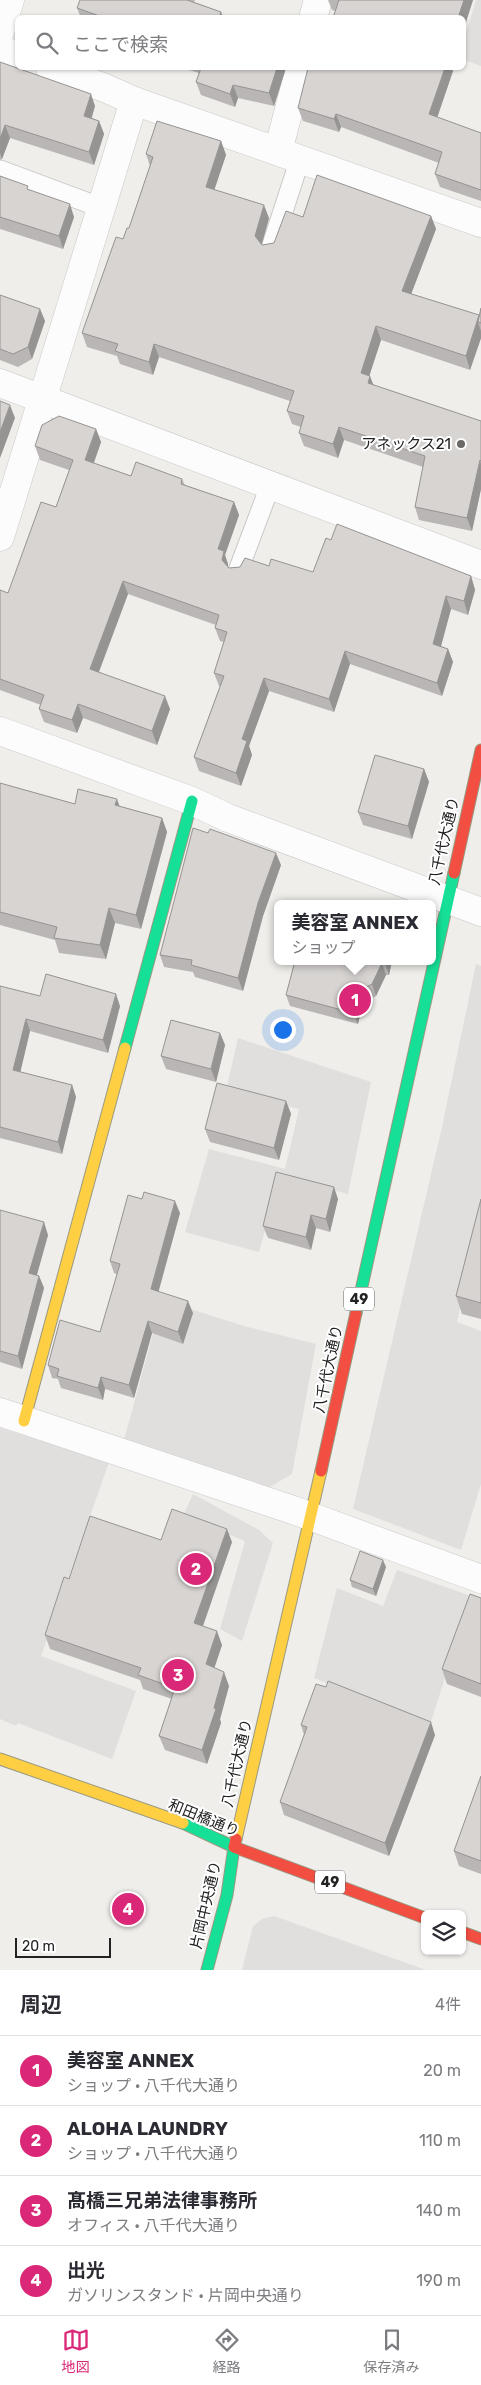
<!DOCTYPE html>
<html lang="ja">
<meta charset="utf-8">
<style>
:root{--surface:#fff;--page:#f7f7f7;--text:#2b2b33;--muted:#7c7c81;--line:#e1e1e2;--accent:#db2777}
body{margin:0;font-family:Rubik,"Noto Sans JP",sans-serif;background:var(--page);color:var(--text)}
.controls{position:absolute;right:15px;bottom:15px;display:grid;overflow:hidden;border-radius:8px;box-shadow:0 1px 4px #0004}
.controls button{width:45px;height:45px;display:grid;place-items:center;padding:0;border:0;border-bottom:1px solid var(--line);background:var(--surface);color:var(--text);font:25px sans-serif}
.scale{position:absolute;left:15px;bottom:12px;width:96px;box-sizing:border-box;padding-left:5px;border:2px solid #222;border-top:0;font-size:14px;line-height:18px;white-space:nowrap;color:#222;-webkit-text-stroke:4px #fff;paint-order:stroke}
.you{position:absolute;left:282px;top:1029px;width:18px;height:18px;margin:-12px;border:4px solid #fff;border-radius:50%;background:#1a73e8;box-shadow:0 0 0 8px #1a73e833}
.badge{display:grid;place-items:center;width:32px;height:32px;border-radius:50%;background:var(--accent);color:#fff;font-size:16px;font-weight:700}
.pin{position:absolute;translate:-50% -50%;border:2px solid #fff;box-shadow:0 1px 5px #0006}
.popup{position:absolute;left:274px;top:900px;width:162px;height:65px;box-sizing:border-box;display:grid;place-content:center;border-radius:8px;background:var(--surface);filter:drop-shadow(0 1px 4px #0005);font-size:16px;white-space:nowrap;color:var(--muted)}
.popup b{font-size:19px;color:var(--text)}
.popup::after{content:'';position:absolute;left:50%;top:100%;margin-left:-10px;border:10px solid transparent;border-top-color:var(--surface)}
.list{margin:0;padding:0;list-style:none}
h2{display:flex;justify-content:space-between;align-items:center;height:65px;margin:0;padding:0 20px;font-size:21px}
h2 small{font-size:16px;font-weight:400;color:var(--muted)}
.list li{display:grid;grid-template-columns:32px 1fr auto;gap:15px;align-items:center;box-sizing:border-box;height:70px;padding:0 20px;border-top:1px solid var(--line)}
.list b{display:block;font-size:19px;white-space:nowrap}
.list p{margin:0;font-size:16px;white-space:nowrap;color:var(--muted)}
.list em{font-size:16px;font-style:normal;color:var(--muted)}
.icon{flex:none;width:28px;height:28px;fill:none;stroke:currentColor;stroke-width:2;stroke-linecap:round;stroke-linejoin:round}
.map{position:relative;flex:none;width:481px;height:1970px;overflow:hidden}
.search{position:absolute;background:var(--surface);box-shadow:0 1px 4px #0004;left:15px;right:15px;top:15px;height:55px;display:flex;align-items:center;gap:12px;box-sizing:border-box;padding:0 18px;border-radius:8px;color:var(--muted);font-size:19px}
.sheet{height:345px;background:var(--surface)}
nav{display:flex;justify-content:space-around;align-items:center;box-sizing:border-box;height:70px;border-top:1px solid var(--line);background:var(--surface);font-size:14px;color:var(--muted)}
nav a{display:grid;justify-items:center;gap:2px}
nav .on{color:var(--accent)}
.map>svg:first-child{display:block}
.parking{fill:#e0dfde}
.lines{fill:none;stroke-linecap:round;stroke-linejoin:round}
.lane-casing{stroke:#c9c8c7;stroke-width:21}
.street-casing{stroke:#c9c8c7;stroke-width:29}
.fast-casing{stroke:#999a82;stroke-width:13}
.slow-casing{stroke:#999a82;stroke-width:13}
.jam-casing{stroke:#999a82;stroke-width:13}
.lane{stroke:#fdfcfc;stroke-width:19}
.street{stroke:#fdfcfc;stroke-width:28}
.fast{stroke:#16e098;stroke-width:11}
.slow{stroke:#ffcf43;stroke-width:11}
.jam{stroke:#f24e42;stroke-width:11}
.wall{fill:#b9b6b5}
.shaded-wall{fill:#969493}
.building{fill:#d7d4d2;stroke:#969493}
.poi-dot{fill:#6a6968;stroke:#fff;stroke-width:2}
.labels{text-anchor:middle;stroke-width:4;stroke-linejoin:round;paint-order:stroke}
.shield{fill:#fff;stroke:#646464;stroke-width:1}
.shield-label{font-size:14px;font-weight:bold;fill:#222}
.poi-label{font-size:15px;fill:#222;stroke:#fff;text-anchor:end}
.street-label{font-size:15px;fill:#222;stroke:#fff}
</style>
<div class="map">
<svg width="481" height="1970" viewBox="0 0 481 1970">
<rect width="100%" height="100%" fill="#f0eeeb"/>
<g class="parking">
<path d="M476 0H481V66L464 60V40Z"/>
<path d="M476 964 481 966V1210L457 1322 481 1331V1484L461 1550 353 1509 442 1127Z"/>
<path d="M238 1038 371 1082 348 1194 280 1177 259 1252 185 1232 209 1149 285 1169 299 1109 226 1091Z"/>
<path d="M162 1300 244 1326 316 1344 292 1474 270 1487 124 1440Z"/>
<path d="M0 1428 109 1462 41 1656 136 1691 112 1759 18 1723 16 1726 0 1719Z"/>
<path d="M193 1494 259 1530 273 1543 242 1641 220 1629 245 1541 183 1516Z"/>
<path d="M397 1570 471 1596 430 1725 314 1678 337 1588 383 1606Z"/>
<path d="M274 1916 426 1970H242L253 1926 262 1919Z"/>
</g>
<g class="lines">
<g class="lane-casing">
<g id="lane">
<path d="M0 170 102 208"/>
<path d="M271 248 300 159"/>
<path d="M238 571 270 486"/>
</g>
</g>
<g class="street-casing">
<g id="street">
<path d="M313 18 318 0"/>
<path d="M0 32 10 0"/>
<path d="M0 49 18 56"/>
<path d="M50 68 105 88 134 101 481 223"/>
<path d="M278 151 300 68"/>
<path d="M0 383 481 565"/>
<path d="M0 537 134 101"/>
<path d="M0 731 192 801 228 818 481 912"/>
<path d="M0 1412 293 1510 481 1579"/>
</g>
</g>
<g class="fast-casing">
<g id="fast">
<path d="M125 1048 192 801"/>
<path d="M356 1313 454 873"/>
<path d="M183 1823 234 1847 227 1895 207 1970"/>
</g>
</g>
<g class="slow-casing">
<g id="slow">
<path d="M24 1421 125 1048"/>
<path d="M0 1759 183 1823"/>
<path d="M236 1839 321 1471"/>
</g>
</g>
<g class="jam-casing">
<g id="jam">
<path d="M454 873 481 750"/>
<path d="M321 1471 356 1313"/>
<path d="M236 1839 234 1847 425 1918"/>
<path d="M462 1932 481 1939"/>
</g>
</g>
<use href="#lane" class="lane"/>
<use href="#street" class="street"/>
<use href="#fast" class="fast"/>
<use href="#slow" class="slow"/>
<use href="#jam" class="jam"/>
</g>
<g class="wall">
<path d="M80 0H195L194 2 221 12 223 18H81L77 8Z"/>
<path d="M328 0H473L464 28V18L335 11 332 10Z"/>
<path d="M0 62 95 106 92 118 99 121 104 134 94 165 10 138 2 159 0 160Z"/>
<path d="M182 68H286L274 106 238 98 235 107 201 95 196 82 199 73Z"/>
<path d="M308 68H451L453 71 437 117 481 133V201L440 187 435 174 439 163 341 127 339 132 303 121 298 108Z"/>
<path d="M221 141 226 155 214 189 269 218 262 244V245L274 243 303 217 431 216 436 229 411 294 479 315 481 308V338L470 370 381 340 369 376 373 385 481 421V489L472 531 419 520 415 507 423 467 344 440 338 458 304 446 299 433 301 427 292 424 287 411 290 401 159 357 153 375 120 364 117 356 87 347 82 333 123 239 129 228 150 166 146 154Z"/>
<path d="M0 176 29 190 74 217 63 249 0 229Z"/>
<path d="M0 295 40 309 45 321 32 359 18 367 0 360Z"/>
<path d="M96 429 101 442 94 463 131 476 182 479 185 485 234 502 239 515 225 555 228 564V567L229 568 269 566 313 572 331 540 471 576 475 590 468 615 451 609 441 646 448 649 453 662 442 696 350 664 334 712 269 691 249 746 252 755 241 786 199 771 194 757 220 686H219L214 673 224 642 220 641 215 628 216 625 128 594 99 672 170 709 157 745 83 718 77 733 44 722 39 709 41 705 0 690V590L8 593 56 507 69 470 40 460 35 446Z"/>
<path d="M424 769 429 782 412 839 363 825 358 812Z"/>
<path d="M0 783 75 804 119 806 162 818 167 832 141 929 115 923 106 959 59 953 55 940 0 925Z"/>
<path d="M281 865 263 916 243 991 195 977 193 972 164 967 160 955Z"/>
<path d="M295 961H392L389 975H386L376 996 363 1003 358 1024 290 1006 286 995Z"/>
<path d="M0 986 40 996 120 1006 108 1053 30 1031 20 1072 72 1085 76 1097 62 1154 0 1138Z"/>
<path d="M220 1033 225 1045 216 1082 166 1069 161 1056Z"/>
<path d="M286 1101 291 1114 279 1160 210 1142 205 1129Z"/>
<path d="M338 1199 330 1232 316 1228 311 1250 268 1238 263 1226Z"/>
<path d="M481 1199V1319L462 1314 456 1296Z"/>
<path d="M0 1210 48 1235 37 1275 39 1276 44 1288 22 1369 0 1362Z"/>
<path d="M180 1213 158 1291 193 1313 183 1344 152 1333 134 1398 105 1389 103 1400 61 1388 58 1379 52 1378 48 1365 100 1332 117 1274 114 1273 110 1261Z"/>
<path d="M161 1540 232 1542 203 1626 222 1645 214 1668 229 1686 220 1719 221 1723 207 1764 165 1750 159 1736 172 1699 143 1689 140 1680 50 1649 45 1635 69 1579Z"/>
<path d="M386 1567 376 1596 352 1587 350 1580Z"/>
<path d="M481 1598V1697L447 1684 442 1669Z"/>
<path d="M326 1687 435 1735 389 1856 284 1815 280 1802 304 1735 301 1725Z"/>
<path d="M481 1776V1874L459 1866 454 1851Z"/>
</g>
<g class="shaded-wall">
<path d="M464 0H473L464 28V18H458Z"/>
<path d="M221 12 223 18H219Z"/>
<path d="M277 68H286L274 106 269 93Z"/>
<path d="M445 68H451L453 71 434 127 429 114Z"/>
<path d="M233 85 238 98 235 107 230 94Z"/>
<path d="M91 94 95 106 88 129 84 116Z"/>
<path d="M336 114 341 127 339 132 334 119Z"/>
<path d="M99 121 104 134 94 165 89 152Z"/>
<path d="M5 125 10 138 2 159 0 153V139Z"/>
<path d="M221 141 226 155 211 200 206 187Z"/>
<path d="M70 204 74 217 63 249 59 236Z"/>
<path d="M264 205 269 218 260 250 255 236Z"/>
<path d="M431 216 436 229 407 305 402 291Z"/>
<path d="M40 309 45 321 32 359 28 347Z"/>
<path d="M479 315 478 322 481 331V338L470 370 466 356Z"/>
<path d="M376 326 381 340 366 386 361 373Z"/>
<path d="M154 344 159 357 153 375 149 362Z"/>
<path d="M370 376 375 389 368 383Z"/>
<path d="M10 405 15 418 0 458V432Z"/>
<path d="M339 427 344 440 338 458 333 444Z"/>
<path d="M96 429 101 442 90 473 85 460Z"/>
<path d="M480 460 481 464V489L472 531 467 518Z"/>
<path d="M234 502 239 515 225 555 228 564 227 573 218 549Z"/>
<path d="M471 576 475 590 468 615 464 601Z"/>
<path d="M123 581 128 594 95 682 90 669Z"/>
<path d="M446 596 451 609 438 657 433 644Z"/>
<path d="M448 649 453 662 442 696 437 683Z"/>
<path d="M345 651 350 664 334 712 329 699Z"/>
<path d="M264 678 269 691 249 746 252 755 241 786 236 773 242 739Z"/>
<path d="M165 696 170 709 157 745 152 731Z"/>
<path d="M78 704 83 718 77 733 72 720Z"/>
<path d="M424 769 429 782 412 839 408 826Z"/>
<path d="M117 799 122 813 115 805Z"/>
<path d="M162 818 167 832 141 929 136 915Z"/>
<path d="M276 853 281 865 263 916 243 991 238 978 258 903Z"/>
<path d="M109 908 115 923 106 959 100 945Z"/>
<path d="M386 961H392L389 975 385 964Z"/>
<path d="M382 963 386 975 376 996 372 984Z"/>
<path d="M359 991 363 1003 358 1024 353 1013Z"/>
<path d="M116 994 120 1006 108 1053 103 1040Z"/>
<path d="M26 1019 30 1031 18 1082 13 1070Z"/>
<path d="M220 1033 225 1045 216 1082 211 1069Z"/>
<path d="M72 1085 76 1097 62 1154 58 1142Z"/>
<path d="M286 1101 291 1114 279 1160 274 1148Z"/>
<path d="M334 1187 338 1199 330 1232 326 1219Z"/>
<path d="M175 1201 180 1213 156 1301 151 1289Z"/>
<path d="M311 1215 316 1228 311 1250 306 1237Z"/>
<path d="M44 1222 48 1235 34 1285 29 1273Z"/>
<path d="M39 1276 44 1288 22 1369 18 1356Z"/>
<path d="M188 1301 193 1313 183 1344 178 1332Z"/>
<path d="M148 1321 152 1333 134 1398 129 1385Z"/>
<path d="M101 1377 105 1389 103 1400 98 1388Z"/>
<path d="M227 1529 232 1542 199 1637 194 1623Z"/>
<path d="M383 1560 386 1567 376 1596 373 1589Z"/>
<path d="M217 1631 222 1645 211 1678 206 1664Z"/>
<path d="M224 1672 229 1686 220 1719 221 1723 207 1764 202 1750Z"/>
<path d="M431 1722 435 1735 389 1856 385 1843Z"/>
</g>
<g class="building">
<path d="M80 0H187L221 12 219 18H105L77 8Z"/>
<path d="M339 0H464L458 18H333Z"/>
<path d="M0 62 91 94 84 116 99 121 89 152 5 125 0 139Z"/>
<path d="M201 68H277L269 93 233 85 230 94 196 82Z"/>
<path d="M308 68H445L429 114 481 133V190L435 174 442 152 336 114 334 119 298 108Z"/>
<path d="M157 121 221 141 206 187 264 205 255 236 262 245 274 243 286 211 303 217 317 175 431 216 402 291 479 315 466 356 376 326 361 373 370 376 368 383 481 421V461L480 460 467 518 415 507 425 456 339 427 333 444 299 433 304 416 287 411 294 391 154 344 149 362 115 351 118 344 82 333 116 237 123 239 127 228H129L153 157 146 154Z"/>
<path d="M0 176 28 186 27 189 70 204 59 236 0 217Z"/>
<path d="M0 295 40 309 28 347 13 354 0 349Z"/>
<path d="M481 308V323L478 322Z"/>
<path d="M0 401 10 405 0 432Z"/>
<path d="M59 416 96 429 85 460 131 476 136 462 182 479 181 484 234 502 218 549 224 551 222 560 229 568 240 567 245 558 269 566 271 559 313 572 326 538 331 540 337 524 471 576 464 601 446 596 433 644 448 649 437 683 345 651 329 699 264 678 242 739 247 741 236 773 194 757 224 676 214 673 227 632 215 628 219 615 123 581 90 669 165 696 152 731 78 704 72 720 39 709 44 695 0 679V590L8 593 41 502 56 507 73 460 35 446 42 425Z"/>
<path d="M375 755 424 769 408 826 358 812Z"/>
<path d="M0 783 75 804 78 789 117 799 115 805 162 818 136 915 109 908 100 945 54 938 57 927 0 912Z"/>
<path d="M193 828 208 833 210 829 276 853 258 903 238 978 191 965 192 960 160 955Z"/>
<path d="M295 961H386L385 964 382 963 372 984 359 991 353 1013 286 995Z"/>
<path d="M46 974 116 994 103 1040 26 1019 13 1070 72 1085 58 1142 0 1127V986L40 996Z"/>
<path d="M171 1020 220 1033 211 1069 161 1056Z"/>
<path d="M217 1083 286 1101 274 1148 205 1129Z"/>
<path d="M276 1172 334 1187 326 1219 311 1215 306 1237 263 1226Z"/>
<path d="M144 1192 175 1201 151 1289 188 1301 178 1332 148 1321 129 1385 101 1377 98 1388 57 1376 59 1369 48 1365 60 1320 100 1332 120 1264 110 1261 128 1195 142 1199Z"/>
<path d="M481 1199V1303L456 1296Z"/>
<path d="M0 1210 44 1222 29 1273 39 1276 18 1356 0 1351Z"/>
<path d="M172 1509 227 1529 194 1623 217 1631 206 1664 224 1672 214 1708 216 1709 202 1750 159 1736 175 1688 138 1675 141 1668 45 1635 64 1577 69 1579 90 1516 161 1540Z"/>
<path d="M360 1551 383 1560 373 1589 350 1580Z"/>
<path d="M470 1594 481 1598V1684L442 1669Z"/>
<path d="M328 1681 431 1722 385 1843 280 1802 307 1727 301 1725 316 1684 326 1687Z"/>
<path d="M481 1776V1861L454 1851Z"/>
</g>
<circle class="poi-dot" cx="461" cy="444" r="5"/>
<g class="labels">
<g class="shield">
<rect x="344" y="1287.5" width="30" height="23" rx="4"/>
<rect x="315" y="1870.5" width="30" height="23" rx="4"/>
</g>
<g class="shield-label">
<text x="359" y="1304">49</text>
<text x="330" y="1887">49</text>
</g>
<g class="poi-label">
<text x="451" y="449">アネックス21</text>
</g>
<g class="street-label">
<text transform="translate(444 841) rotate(-77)" y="5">八千代大通り</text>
<text transform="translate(328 1369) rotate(-78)" y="5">八千代大通り</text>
<text transform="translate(237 1763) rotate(-77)" y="5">八千代大通り</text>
<text transform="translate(204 1818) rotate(22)" y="5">和田橋通り</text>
<text transform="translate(206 1905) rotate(-77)" y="5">片岡中央通り</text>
</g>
</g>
</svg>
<div class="controls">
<button><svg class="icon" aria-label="layers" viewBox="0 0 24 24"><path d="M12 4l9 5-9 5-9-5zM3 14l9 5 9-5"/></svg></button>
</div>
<div class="scale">20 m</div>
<div class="you"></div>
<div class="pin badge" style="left:355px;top:1000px">1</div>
<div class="popup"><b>美容室 ANNEX</b>ショップ</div>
<div class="pin badge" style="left:196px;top:1569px">2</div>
<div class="pin badge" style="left:178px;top:1675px">3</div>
<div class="pin badge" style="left:128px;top:1909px">4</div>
<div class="search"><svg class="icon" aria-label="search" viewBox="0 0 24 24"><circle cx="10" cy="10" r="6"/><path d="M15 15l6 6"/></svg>ここで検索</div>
</div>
<section class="sheet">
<h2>周辺<small>4件</small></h2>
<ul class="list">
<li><span class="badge">1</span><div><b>美容室 ANNEX</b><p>ショップ · 八千代大通り</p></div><em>20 m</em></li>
<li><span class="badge">2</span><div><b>ALOHA LAUNDRY</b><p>ショップ · 八千代大通り</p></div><em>110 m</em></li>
<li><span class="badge">3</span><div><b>髙橋三兄弟法律事務所</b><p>オフィス · 八千代大通り</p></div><em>140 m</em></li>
<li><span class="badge">4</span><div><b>出光</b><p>ガソリンスタンド · 片岡中央通り</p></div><em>190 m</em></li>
</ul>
</section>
<nav>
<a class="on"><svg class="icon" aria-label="map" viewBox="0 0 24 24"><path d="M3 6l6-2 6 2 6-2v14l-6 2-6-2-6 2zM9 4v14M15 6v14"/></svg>地図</a>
<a><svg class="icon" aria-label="directions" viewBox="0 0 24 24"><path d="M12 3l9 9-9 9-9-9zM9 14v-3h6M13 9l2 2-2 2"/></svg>経路</a>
<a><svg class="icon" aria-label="saved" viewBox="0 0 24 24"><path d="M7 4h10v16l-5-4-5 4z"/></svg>保存済み</a>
</nav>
